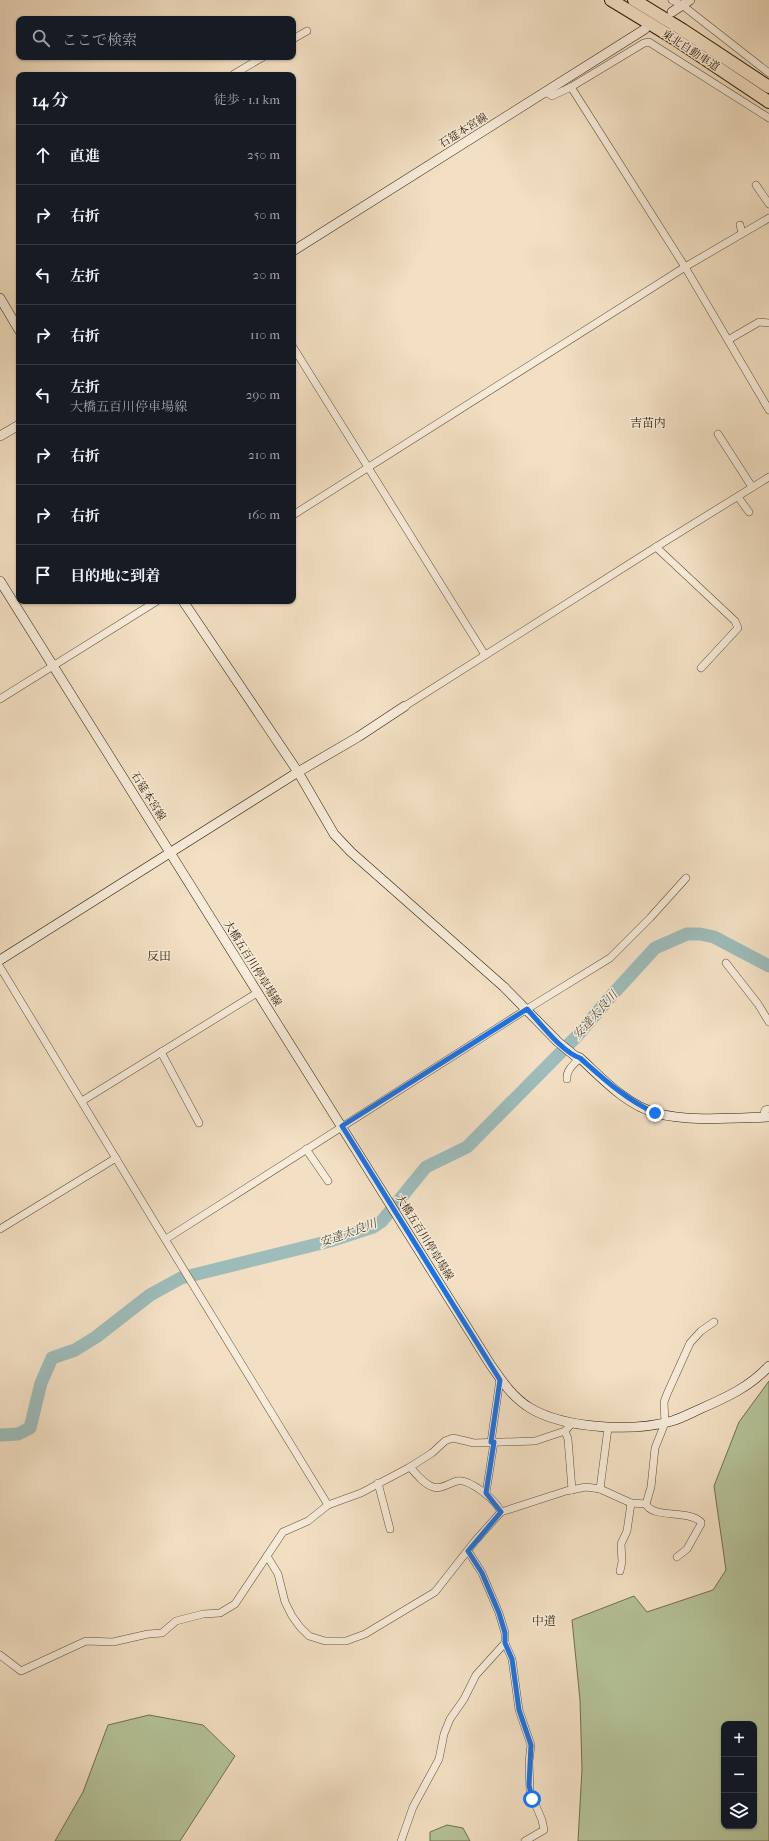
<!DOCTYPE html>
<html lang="ja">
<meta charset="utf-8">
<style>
:root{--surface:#171b24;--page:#20242c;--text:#f1f3f6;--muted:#9ea1a6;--line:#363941}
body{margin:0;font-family:"IM FELL French Canon","Noto Serif JP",serif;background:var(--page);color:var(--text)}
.controls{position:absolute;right:12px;bottom:12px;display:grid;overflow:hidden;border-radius:8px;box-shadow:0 1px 3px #0004}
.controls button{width:36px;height:36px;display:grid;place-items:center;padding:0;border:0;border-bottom:1px solid var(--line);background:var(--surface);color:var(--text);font:20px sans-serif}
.stop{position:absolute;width:12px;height:12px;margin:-9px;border:3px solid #1a73e8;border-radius:50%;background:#fff}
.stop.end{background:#1a73e8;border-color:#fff;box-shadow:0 1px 4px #0008}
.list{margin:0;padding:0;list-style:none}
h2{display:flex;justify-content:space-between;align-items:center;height:52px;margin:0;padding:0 16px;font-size:17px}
h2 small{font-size:13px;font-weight:400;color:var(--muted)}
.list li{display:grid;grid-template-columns:26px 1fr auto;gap:12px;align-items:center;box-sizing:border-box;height:60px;padding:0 16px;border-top:1px solid var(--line)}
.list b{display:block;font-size:15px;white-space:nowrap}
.list p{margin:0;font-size:13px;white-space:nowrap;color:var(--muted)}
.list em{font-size:13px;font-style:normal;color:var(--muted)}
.icon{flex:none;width:22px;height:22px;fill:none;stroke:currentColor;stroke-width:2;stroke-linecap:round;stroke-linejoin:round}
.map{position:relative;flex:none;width:769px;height:1841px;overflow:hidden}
.search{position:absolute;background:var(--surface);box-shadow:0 1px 3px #0004;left:16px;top:16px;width:280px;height:44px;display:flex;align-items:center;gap:10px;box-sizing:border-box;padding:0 14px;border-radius:8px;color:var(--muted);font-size:15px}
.panel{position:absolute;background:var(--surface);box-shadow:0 1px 3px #0004;left:16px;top:72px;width:280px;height:532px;border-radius:8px}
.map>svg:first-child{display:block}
.green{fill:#b5c399;stroke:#71704f;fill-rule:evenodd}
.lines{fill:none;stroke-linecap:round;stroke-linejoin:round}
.river{stroke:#9dbcba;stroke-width:13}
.street-casing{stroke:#5e4e35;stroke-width:8}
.secondary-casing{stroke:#2d1d05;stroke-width:10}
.highway-casing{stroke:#2d1d05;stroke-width:14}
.street{stroke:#f7ebd9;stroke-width:7}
.secondary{stroke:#f7ebd9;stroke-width:9}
.highway{stroke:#f3e0c4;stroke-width:12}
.route{stroke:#1a73e8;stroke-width:5}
.labels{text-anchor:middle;stroke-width:3;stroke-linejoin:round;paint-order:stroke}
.street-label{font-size:11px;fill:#2d1d05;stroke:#f7ebd9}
.neighbourhood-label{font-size:12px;fill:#2d1d05;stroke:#f7ebd9}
.water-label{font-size:12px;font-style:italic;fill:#4f4d3b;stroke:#f7ebd9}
</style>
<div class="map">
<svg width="769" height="1841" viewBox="0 0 769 1841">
<rect width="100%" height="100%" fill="#f3e0c4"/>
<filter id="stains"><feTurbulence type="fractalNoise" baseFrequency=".005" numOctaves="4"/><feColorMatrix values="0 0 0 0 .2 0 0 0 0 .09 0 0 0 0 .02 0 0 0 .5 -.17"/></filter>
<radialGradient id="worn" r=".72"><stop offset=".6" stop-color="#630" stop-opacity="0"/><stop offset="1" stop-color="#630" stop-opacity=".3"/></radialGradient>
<g class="green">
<path d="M769 1381V1841H578L582 1769 580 1700 572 1620 634 1596 647 1612 713 1590 726 1570 714 1486 739 1422ZM724 1724H754V1826H724Z"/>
<path d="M149 1715 203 1725 235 1756 180 1841H55L83 1792 108 1725Z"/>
<path d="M447 1825 463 1828 470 1841H430V1832Z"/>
</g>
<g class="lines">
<path class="river" d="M0 1435 18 1434 30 1428 41 1383 52 1358 75 1350 96 1337 150 1295 181 1278 330 1241 373 1227 382 1221 426 1167 467 1147 577 1036 612 995 655 948 687 934H700L714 937 769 966"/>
<g class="street-casing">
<g id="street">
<path d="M672 0 682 5 769 73"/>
<path d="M293 39 307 31"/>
<path d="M234 74 263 57"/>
<path d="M571 87 644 43 649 42 769 118"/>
<path d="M546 92 552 96 571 87 685 267 769 410"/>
<path d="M756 185 769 204"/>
<path d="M740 225 742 233"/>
<path d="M728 340 759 322 769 323"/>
<path d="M293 347 485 655"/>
<path d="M718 434 752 487"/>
<path d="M738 497 749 512"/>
<path d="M293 515 685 267 769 218"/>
<path d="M656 547 735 621 738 628 701 668"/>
<path d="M0 699 157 601"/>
<path d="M405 706 656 547 769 477"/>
<path d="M726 963 758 1004 769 1022"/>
<path d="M0 967C109 1147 217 1326 328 1505"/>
<path d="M161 1052 199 1123"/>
<path d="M567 1079C566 1070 574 1064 580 1058"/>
<path d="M82 1101 257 993"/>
<path d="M763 1117 765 1110 769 1109"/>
<path d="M306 1149 328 1181"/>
<path d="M0 1229 116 1158"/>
<path d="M166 1239 527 1009 610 958 650 918 686 878"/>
<path d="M565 1431 568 1439 572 1490"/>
<path d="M491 1442 500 1379"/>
<path d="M410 1467C416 1474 424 1484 433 1487 441 1490 449 1483 457 1481 469 1478 496 1500 501 1512"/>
<path d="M378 1483 390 1529"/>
<path d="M600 1489 608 1428"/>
<path d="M486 1493 494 1442"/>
<path d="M646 1504C653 1519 687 1509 701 1522V1524L687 1549 677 1557"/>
<path d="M468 1551 482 1573 499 1613 505 1633V1643L512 1659 519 1710 531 1745 529 1762 530 1792 542 1820 544 1830 525 1841"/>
<path d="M267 1556 278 1574 285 1602 292 1616 300 1627 309 1636 325 1641H346L365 1634 435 1592 475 1541 501 1512 566 1491 586 1487 600 1489 631 1503 646 1504 651 1487 655 1448 665 1423 664 1402 667 1394 690 1343 701 1331 714 1322"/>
<path d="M620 1571 622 1562 621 1544 627 1531 631 1503"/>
<path d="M0 1655 21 1671 86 1641 113 1642 148 1634 162 1633 176 1621 203 1614 220 1613 235 1604 283 1532 308 1521 328 1505 361 1493 410 1467 432 1453 445 1441 453 1438 474 1443 535 1441 565 1431 572 1423"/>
<path d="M401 1841 413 1807 439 1759 444 1734 450 1719 464 1699 476 1675 505 1643"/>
</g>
</g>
<g class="secondary-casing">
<g id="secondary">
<path d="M672 12 690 0"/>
<path d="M293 251 645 29"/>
<path d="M0 298 19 330"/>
<path d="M0 436 19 425"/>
<path d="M0 581 490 1364C501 1380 513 1398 530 1408 565 1429 634 1432 672 1421 682 1418 691 1413 700 1409 725 1398 750 1387 769 1366"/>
<path d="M183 601 298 772 334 834 351 852 504 987 558 1042 575 1056 580 1058C602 1078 626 1105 656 1113 686 1122 737 1118 769 1117"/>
<path d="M0 960 298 772 358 737 405 706"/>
</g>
</g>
<g class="highway-casing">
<g id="highway">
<path d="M611 0 675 39 769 102"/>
<path d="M634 0 683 30 769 87"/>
</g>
</g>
<use href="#street" class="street"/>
<use href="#secondary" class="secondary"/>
<use href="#highway" class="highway"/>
</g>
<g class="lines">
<path class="route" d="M532 1799 529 1785 531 1745 519 1710 512 1659 505 1643V1633L499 1613 482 1573 468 1551 501 1512 486 1493 494 1442H491L500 1380 342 1126 527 1009C541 1024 562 1052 580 1058 605 1080 625 1099 655 1113"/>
</g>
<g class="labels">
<g class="street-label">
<text transform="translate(691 50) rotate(33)" y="4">東北自動車道</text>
<text transform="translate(463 130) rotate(-32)" y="4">石筵本宮線</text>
<text transform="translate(149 796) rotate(58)" y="4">石筵本宮線</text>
<text transform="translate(253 963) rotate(58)" y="4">大橋五百川停車場線</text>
<text transform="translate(425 1237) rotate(58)" y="4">大橋五百川停車場線</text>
</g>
<g class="neighbourhood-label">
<text x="648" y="427">吉苗内</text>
<text x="159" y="960">反田</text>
<text x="544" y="1625">中道</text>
</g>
<g class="water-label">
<text transform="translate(595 1015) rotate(-48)" y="4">安達太良川</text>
<text transform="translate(348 1233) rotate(-20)" y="4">安達太良川</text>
</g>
</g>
<rect width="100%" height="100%" filter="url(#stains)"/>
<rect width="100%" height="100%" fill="url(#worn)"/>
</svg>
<div class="controls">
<button>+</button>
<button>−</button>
<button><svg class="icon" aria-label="layers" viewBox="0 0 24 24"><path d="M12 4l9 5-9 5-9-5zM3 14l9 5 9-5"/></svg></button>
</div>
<div class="stop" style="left:532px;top:1799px"></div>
<div class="stop end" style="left:655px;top:1113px"></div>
<div class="search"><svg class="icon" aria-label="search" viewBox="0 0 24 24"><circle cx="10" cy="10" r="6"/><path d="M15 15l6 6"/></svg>ここで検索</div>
<section class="panel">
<h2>14 分<small>徒歩 · 1.1 km</small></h2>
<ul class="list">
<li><svg class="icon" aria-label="ahead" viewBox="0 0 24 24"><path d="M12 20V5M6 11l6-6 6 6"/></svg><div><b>直進</b></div><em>250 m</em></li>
<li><svg class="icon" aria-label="right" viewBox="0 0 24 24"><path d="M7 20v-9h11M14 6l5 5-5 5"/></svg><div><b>右折</b></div><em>50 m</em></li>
<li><svg class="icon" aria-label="left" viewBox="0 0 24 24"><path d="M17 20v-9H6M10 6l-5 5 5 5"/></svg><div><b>左折</b></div><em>20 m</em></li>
<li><svg class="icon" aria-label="right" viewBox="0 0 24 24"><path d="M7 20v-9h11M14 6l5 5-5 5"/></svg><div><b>右折</b></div><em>110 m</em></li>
<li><svg class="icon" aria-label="left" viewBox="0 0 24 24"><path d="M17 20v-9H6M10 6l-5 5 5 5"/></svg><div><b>左折</b><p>大橋五百川停車場線</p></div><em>290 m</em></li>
<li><svg class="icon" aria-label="right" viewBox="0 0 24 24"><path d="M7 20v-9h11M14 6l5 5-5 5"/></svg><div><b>右折</b></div><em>210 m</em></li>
<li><svg class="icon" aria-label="right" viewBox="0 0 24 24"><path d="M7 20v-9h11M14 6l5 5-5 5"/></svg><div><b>右折</b></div><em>160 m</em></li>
<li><svg class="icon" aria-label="arrive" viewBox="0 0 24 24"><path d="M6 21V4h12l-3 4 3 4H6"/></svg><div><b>目的地に到着</b></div></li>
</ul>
</section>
</div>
